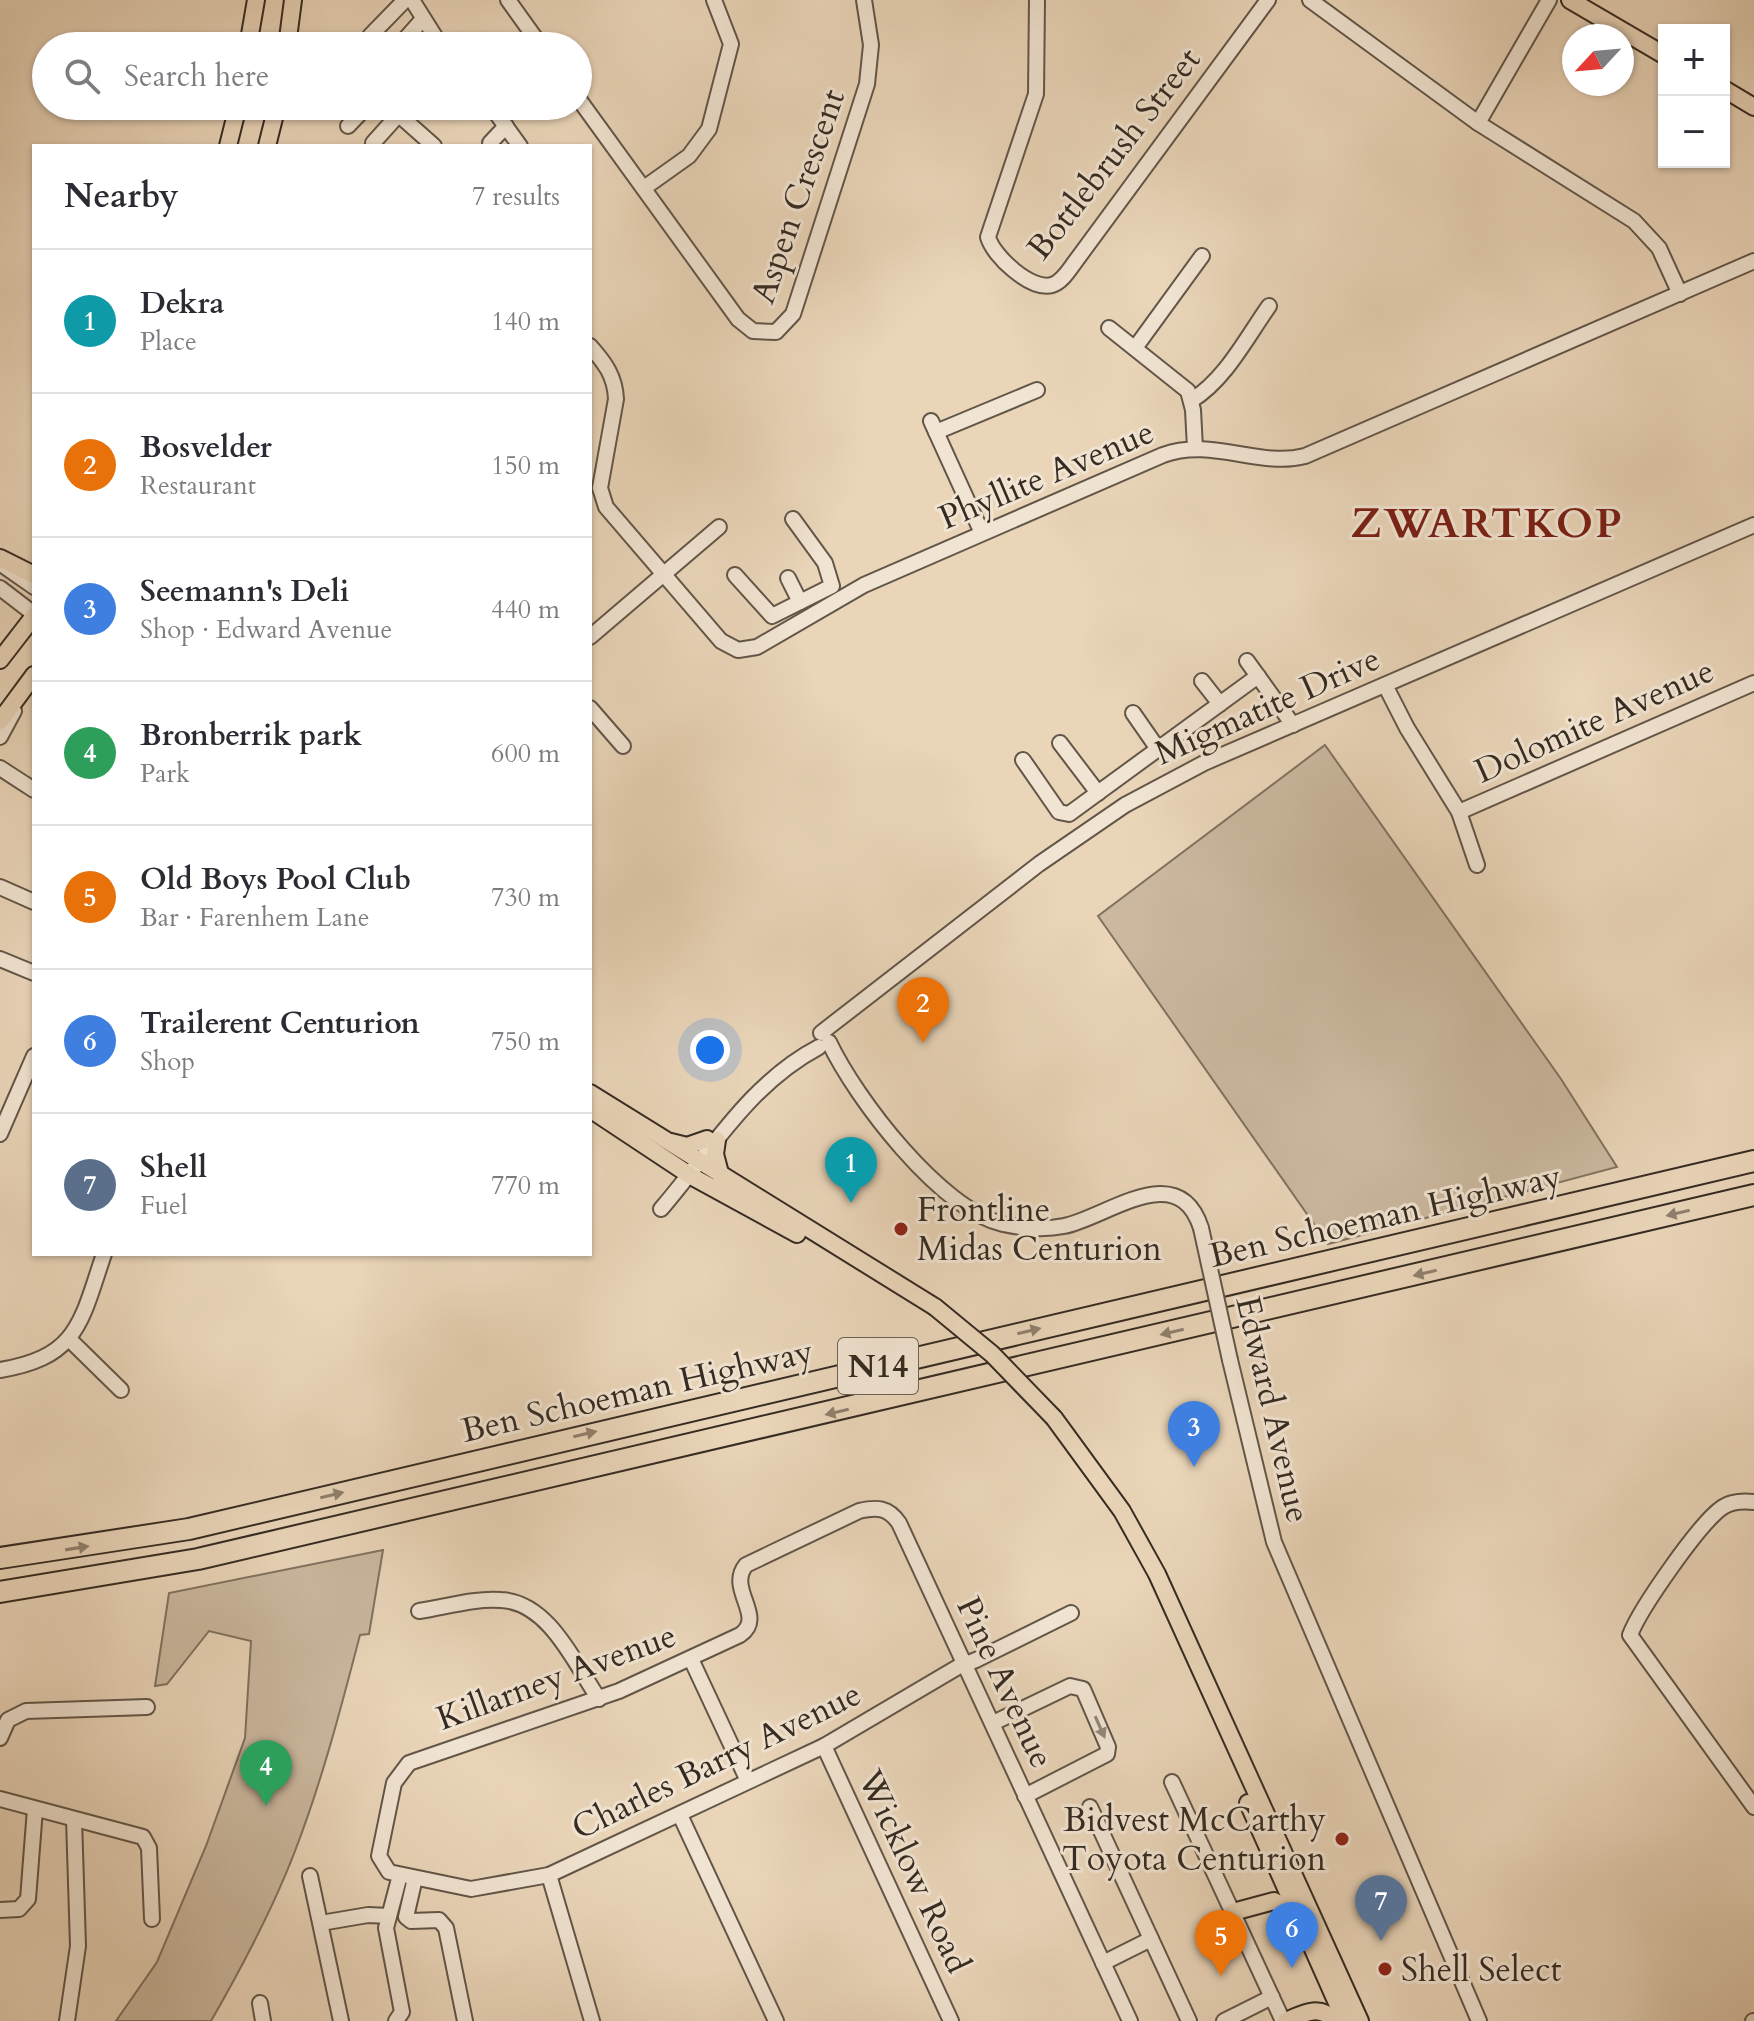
<!DOCTYPE html>
<meta charset="utf-8">
<style>
:root{--surface:#fff;--page:#f7f7f7;--text:#2b2b33;--muted:#7c7c81;--line:#e1e1e2;--accent:#2563eb}
body{margin:0;font-family:Cardo,serif;background:var(--page);color:var(--text)}
.controls{position:absolute;right:24px;top:24px;display:grid;overflow:hidden;border-radius:0px;box-shadow:0 2px 6px #0004}
.controls button{width:72px;height:72px;display:grid;place-items:center;padding:0;border:0;border-bottom:2px solid var(--line);background:var(--surface);color:var(--text);font:40px sans-serif}
.compass{position:absolute;left:1562px;top:24px;width:72px;height:72px;border-radius:50%;background:var(--surface);box-shadow:0 2px 6px #0004;rotate:244deg}
.you{position:absolute;left:710px;top:1050px;width:28px;height:28px;margin:-20px;border:6px solid #fff;border-radius:50%;background:#1a73e8;box-shadow:0 0 0 12px #1a73e833}
.badge{display:grid;place-items:center;width:52px;height:52px;border-radius:50%;background:var(--accent);color:#fff;font-size:26px;font-weight:700}
.pin{position:absolute;translate:-50% -66px;filter:drop-shadow(0 2px 4px #0008)}
.pin::after{content:'';position:absolute;top:42px;width:28px;height:24px;background:inherit;clip-path:polygon(0 0,100% 0,50% 100%)}
.list{margin:0;padding:0;list-style:none}
h2{display:flex;justify-content:space-between;align-items:center;height:104px;margin:0;padding:0 32px;font-size:34px}
h2 small{font-size:26px;font-weight:400;color:var(--muted)}
.list li{display:grid;grid-template-columns:52px 1fr auto;gap:24px;align-items:center;box-sizing:border-box;height:144px;padding:0 32px;border-top:2px solid var(--line)}
.list b{display:block;font-size:30px;white-space:nowrap}
.list p{margin:0;font-size:26px;white-space:nowrap;color:var(--muted)}
.list em{font-size:26px;font-style:normal;color:var(--muted)}
.icon{flex:none;width:44px;height:44px;fill:none;stroke:currentColor;stroke-width:2;stroke-linecap:round;stroke-linejoin:round}
.map{position:relative;flex:none;width:1754px;height:2021px;overflow:hidden}
.search{position:absolute;background:var(--surface);box-shadow:0 2px 6px #0004;left:32px;top:32px;width:560px;height:88px;display:flex;align-items:center;gap:20px;box-sizing:border-box;padding:0 28px;border-radius:44px;color:var(--muted);font-size:30px}
.panel{position:absolute;background:var(--surface);box-shadow:0 2px 6px #0004;left:32px;top:144px;width:560px;height:1112px;border-radius:0px}
.map>svg:first-child{display:block}
.green{fill:#cbb89f;stroke:#807260;stroke-width:2}
.lines{fill:none;stroke-linecap:round;stroke-linejoin:round}
.minor-casing{stroke:#625648;stroke-width:18}
.major-casing{stroke:#352b22;stroke-width:20}
.highway-casing{stroke:#352b22;stroke-width:24}
.minor{stroke:#f1e4d2;stroke-width:14}
.major{stroke:#ead5b9;stroke-width:16}
.highway{stroke:#ead5b9;stroke-width:20}
.minor-bridge-casing{stroke:#625648;stroke-width:18;stroke-linecap:butt}
.major-bridge-casing{stroke:#352b22;stroke-width:20;stroke-linecap:butt}
.minor-bridge{stroke:#f1e4d2;stroke-width:14}
.major-bridge{stroke:#ead5b9;stroke-width:16}
.oneway{fill:#90806e}
.oneway2{fill:#93887a}
.poi-dot{fill:#8f2418;stroke:#f1e4d2;stroke-width:3}
.labels{text-anchor:middle;stroke-width:6;stroke-linejoin:round;paint-order:stroke}
.shield{fill:#f1e4d2;stroke:#6d6257;stroke-width:2}
.shield-label{font-size:32px;font-weight:bold;fill:#352b22}
.street-label{font-size:34px;fill:#352b22;stroke:#f1e4d2}
.poi-label{font-size:34px;fill:#352b22;stroke:#f1e4d2;text-anchor:start}
.district-label{font-size:42px;font-weight:bold;letter-spacing:2px;fill:#7a1f14;stroke:#f1e4d2}
</style>
<div class="map">
<svg width="1754" height="2021" viewBox="0 0 1754 2021">
<rect width="100%" height="100%" fill="#ead5b9"/>
<filter id="stains"><feTurbulence type="fractalNoise" baseFrequency=".0025" numOctaves="4"/><feColorMatrix values="0 0 0 0 .2 0 0 0 0 .09 0 0 0 0 .02 0 0 0 .5 -.17"/></filter>
<radialGradient id="worn" r=".72"><stop offset=".6" stop-color="#630" stop-opacity="0"/><stop offset="1" stop-color="#630" stop-opacity=".3"/></radialGradient>
<g class="green">
<path d="M1325 745 1561 1079 1617 1167 1328 1244 1098 916Z"/>
<path d="M383 1550 369 1634 360 1635C341 1708 322 1781 295 1851 273 1909 242 1967 211 2021H116L157 1962 206 1846 245 1738 251 1641 209 1631 167 1684 155 1686 169 1593Z"/>
</g>
<g class="lines">
<g class="minor-casing">
<g id="minor">
<path d="M412 0 441 46"/>
<path d="M508 0 541 46"/>
<path d="M1037 0 1036 94 988 237C993 256 1031 291 1052 285 1062 282 1069 270 1075 262L1268 0"/>
<path d="M1310 0 1478 123 1634 221 1659 248 1680 294"/>
<path d="M370 36 405 0"/>
<path d="M399 46 423 19"/>
<path d="M578 98 738 319 753 331 776 332 793 314 867 84 871 45 864 0"/>
<path d="M389 106 434 146"/>
<path d="M491 106 520 146"/>
<path d="M1478 123 1549 0"/>
<path d="M348 126 367 106"/>
<path d="M373 143 399 114"/>
<path d="M490 143 506 126"/>
<path d="M644 188 689 156 709 129 731 44 714 0"/>
<path d="M1109 328 1188 391 1193 410 1195 448"/>
<path d="M590 346C605 363 615 376 616 399L600 488 606 507 721 641 738 650 757 647 864 585 1163 455C1212 437 1259 468 1305 456L1754 261"/>
<path d="M1135 348 1202 256"/>
<path d="M1192 400C1225 380 1247 337 1269 306"/>
<path d="M931 421 982 533"/>
<path d="M936 432 1037 390"/>
<path d="M4 566 34 587"/>
<path d="M735 575 772 616 832 586 825 563 793 519"/>
<path d="M788 578 800 602"/>
<path d="M0 588 34 614"/>
<path d="M590 637 719 527"/>
<path d="M1247 661 1293 725"/>
<path d="M1202 681 1220 704"/>
<path d="M1385 685 1407 728 1459 812 1477 865"/>
<path d="M590 708 623 746"/>
<path d="M1133 713 1158 749"/>
<path d="M0 737 14 711"/>
<path d="M1060 743 1098 793"/>
<path d="M1023 760 1059 812 1069 814 1258 676"/>
<path d="M0 768 34 790"/>
<path d="M1459 812 1754 683"/>
<path d="M0 887 34 902"/>
<path d="M0 959 34 973"/>
<path d="M821 1033 1039 864 1125 805 1204 763 1754 525"/>
<path d="M829 1042C856 1099 940 1209 1003 1224 1022 1228 1045 1230 1064 1226 1106 1218 1178 1157 1201 1228"/>
<path d="M0 1134 34 1056"/>
<path d="M661 1209C711 1151 749 1084 819 1047"/>
<path d="M69 1339 121 1390"/>
<path d="M1230 1360 1274 1542 1479 2021"/>
<path d="M0 1370C79 1357 81 1321 104 1254"/>
<path d="M1754 1502C1744 1501 1732 1501 1723 1507 1700 1522 1640 1609 1630 1635L1754 1807"/>
<path d="M419 1611C446 1607 474 1598 501 1600 549 1602 575 1664 599 1699"/>
<path d="M1071 1613 976 1660 958 1667 824 1746 549 1875 471 1889 389 1872 379 1856 394 1783 409 1763 619 1691 740 1635C767 1617 726 1589 746 1565L859 1511C877 1507 888 1507 899 1523L1130 2021"/>
<path d="M691 1659 748 1781"/>
<path d="M993 1723 1070 1686 1083 1689 1108 1747 1107 1754 1025 1796"/>
<path d="M0 1738 8 1720 26 1711 147 1707"/>
<path d="M824 1746 951 2021"/>
<path d="M1172 1782 1283 2021"/>
<path d="M0 1799 143 1837 149 1848 152 1919"/>
<path d="M1090 1807 1189 2021"/>
<path d="M680 1815 776 2021"/>
<path d="M549 1875 592 2021"/>
<path d="M310 1876 341 2021"/>
<path d="M415 1878 406 1917 411 1921 439 1920 446 1928 465 2021"/>
<path d="M0 1910 19 1909 28 1899 35 1809"/>
<path d="M321 1923 368 1915 389 1916"/>
<path d="M1103 1963 1151 1939"/>
<path d="M260 2003 263 2021"/>
<path d="M67 2021 78 1946 74 1819"/>
<path d="M396 2021 402 2012 386 1928 400 1875"/>
<path d="M1224 2021 1272 1997"/>
<path d="M1753 2021H1754"/>
</g>
</g>
<g class="major-casing">
<g id="major">
<path d="M1570 0 1664 55"/>
<path d="M248 46 256 0"/>
<path d="M287 46 293 0"/>
<path d="M1724 89 1754 107"/>
<path d="M228 146 238 106"/>
<path d="M267 146 277 106"/>
<path d="M0 558 34 575"/>
<path d="M0 660 34 616"/>
<path d="M0 721 34 675"/>
<path d="M590 1093 935 1307"/>
<path d="M590 1109 691 1176 797 1234"/>
<path d="M717 1140 715 1154 721 1177"/>
<path d="M671 1142 687 1146 707 1139"/>
<path d="M1054 1418 1122 1511 1157 1574 1360 2021"/>
<path d="M1248 1803 1345 2021"/>
<path d="M1233 1912 1274 1901 1287 1908 1292 1920"/>
<path d="M1286 2021C1304 2013 1320 2004 1335 2021"/>
</g>
</g>
<g class="highway-casing">
<g id="highway">
<path d="M0 1558 189 1529 1754 1161"/>
<path d="M0 1592 198 1559 1754 1195"/>
</g>
</g>
<use href="#minor" class="minor"/>
<use href="#major" class="major"/>
<use href="#highway" class="highway"/>
<g class="minor-bridge-casing">
<path id="minor-bridge" d="M1201 1228 1230 1360"/>
</g>
<g class="major-bridge-casing">
<path id="major-bridge" d="M935 1307 992 1354 1054 1418"/>
</g>
<use href="#minor-bridge" class="minor-bridge"/>
<use href="#major-bridge" class="major-bridge"/>
</g>
<defs><path id="oneway-solid" d="M-6-.8H1V-3.2L6.5 0L1 3.2V.8H-6Z" transform="scale(2)"/></defs>
<g class="oneway">
<use href="#oneway-solid" transform="translate(1678 1213) rotate(167)"/>
<use href="#oneway-solid" transform="translate(1425 1273) rotate(167)"/>
<use href="#oneway-solid" transform="translate(1029 1331) rotate(-13)"/>
<use href="#oneway-solid" transform="translate(1172 1332) rotate(167)"/>
<use href="#oneway-solid" transform="translate(837 1412) rotate(167)"/>
<use href="#oneway-solid" transform="translate(585 1434) rotate(-13)"/>
<use href="#oneway-solid" transform="translate(332 1495) rotate(-13)"/>
<use href="#oneway-solid" transform="translate(77 1548) rotate(-9)"/>
</g>
<use class="oneway2" href="#oneway-solid" transform="translate(1100 1727) rotate(66)"/>
<g class="poi-dot">
<circle cx="901" cy="1229" r="8"/>
<circle cx="1342" cy="1839" r="8"/>
<circle cx="1385" cy="1969" r="8"/>
</g>
<g class="labels">
<rect class="shield" x="838" y="1338" width="80" height="56" rx="6"/>
<g class="shield-label">
<text x="878" y="1377">N14</text>
</g>
<g class="street-label">
<text transform="translate(1113 153) rotate(-52)" y="12">Bottlebrush Street</text>
<text transform="translate(797 196) rotate(-71)" y="12">Aspen Crescent</text>
<text transform="translate(1046 474) rotate(-23)" y="12">Phyllite Avenue</text>
<text transform="translate(1267 705) rotate(-24)" y="12">Migmatite Drive</text>
<text transform="translate(1594 720) rotate(-24)" y="12">Dolomite Avenue</text>
<text transform="translate(1385 1215) rotate(-13)" y="12">Ben Schoeman Highway</text>
<text transform="translate(637 1390) rotate(-13)" y="12">Ben Schoeman Highway</text>
<text transform="translate(1274 1409) rotate(77)" y="12">Edward Avenue</text>
<text transform="translate(556 1676) rotate(-20)" y="12">Killarney Avenue</text>
<text transform="translate(1006 1682) rotate(65)" y="12">Pine Avenue</text>
<text transform="translate(716 1760) rotate(-26)" y="12">Charles Barry Avenue</text>
<text transform="translate(915 1871) rotate(65)" y="12">Wicklow Road</text>
</g>
<g class="poi-label">
<text x="917" y="1221">Frontline<tspan x="917" dy="39">Midas Centurion</tspan></text>
<text x="1326" y="1831" text-anchor="end">Bidvest McCarthy<tspan x="1326" dy="39">Toyota Centurion</tspan></text>
<text x="1401" y="1981">Shell Select</text>
</g>
<g class="district-label">
<text x="1487" y="537">ZWARTKOP</text>
</g>
</g>
<rect width="100%" height="100%" filter="url(#stains)"/>
<rect width="100%" height="100%" fill="url(#worn)"/>
</svg>
<div class="controls">
<button>+</button>
<button>−</button>
</div>
<svg class="compass" viewBox="-18 -18 36 36"><path d="M0-13l5 13h-10z" fill="#e53935"/><path d="M0 13l5-13h-10z" fill="#7c7c81"/></svg>
<div class="you"></div>
<div class="pin badge" style="left:851px;top:1203px;background:#0f9aa8">1</div>
<div class="pin badge" style="left:923px;top:1043px;background:#e8710a">2</div>
<div class="pin badge" style="left:1194px;top:1467px;background:#3f7fe0">3</div>
<div class="pin badge" style="left:266px;top:1806px;background:#2e9e5b">4</div>
<div class="pin badge" style="left:1221px;top:1976px;background:#e8710a">5</div>
<div class="pin badge" style="left:1292px;top:1968px;background:#3f7fe0">6</div>
<div class="pin badge" style="left:1381px;top:1941px;background:#5c6f8a">7</div>
<div class="search"><svg class="icon" aria-label="search" viewBox="0 0 24 24"><circle cx="10" cy="10" r="6"/><path d="M15 15l6 6"/></svg>Search here</div>
<section class="panel">
<h2>Nearby<small>7 results</small></h2>
<ul class="list">
<li><span class="badge" style="background:#0f9aa8">1</span><div><b>Dekra</b><p>Place</p></div><em>140 m</em></li>
<li><span class="badge" style="background:#e8710a">2</span><div><b>Bosvelder</b><p>Restaurant</p></div><em>150 m</em></li>
<li><span class="badge" style="background:#3f7fe0">3</span><div><b>Seemann's Deli</b><p>Shop · Edward Avenue</p></div><em>440 m</em></li>
<li><span class="badge" style="background:#2e9e5b">4</span><div><b>Bronberrik park</b><p>Park</p></div><em>600 m</em></li>
<li><span class="badge" style="background:#e8710a">5</span><div><b>Old Boys Pool Club</b><p>Bar · Farenhem Lane</p></div><em>730 m</em></li>
<li><span class="badge" style="background:#3f7fe0">6</span><div><b>Trailerent Centurion</b><p>Shop</p></div><em>750 m</em></li>
<li><span class="badge" style="background:#5c6f8a">7</span><div><b>Shell</b><p>Fuel</p></div><em>770 m</em></li>
</ul>
</section>
</div>
